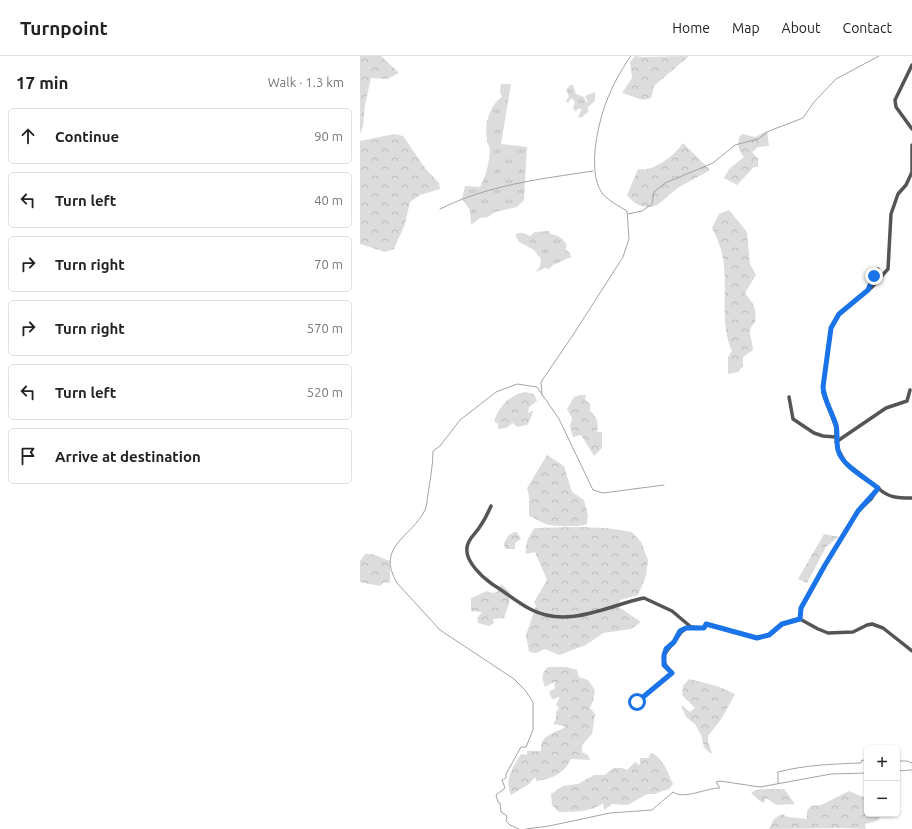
<!DOCTYPE html>
<meta charset="utf-8">
<style>
:root{--surface:#fff;--page:#f6f6f6;--text:#222;--muted:#767676;--line:#e0e0e0}
body{margin:0;font-family:Ubuntu,sans-serif;background:var(--page);color:var(--text)}
.controls{position:absolute;right:12px;bottom:12px;display:grid;overflow:hidden;border-radius:6px;box-shadow:0 1px 3px #0004}
.controls button{width:36px;height:36px;display:grid;place-items:center;padding:0;border:0;border-bottom:1px solid var(--line);background:var(--surface);color:var(--text);font:20px sans-serif}
.stop{position:absolute;width:12px;height:12px;margin:-9px;border:3px solid #1a73e8;border-radius:50%;background:#fff}
.stop.end{background:#1a73e8;border-color:#fff;box-shadow:0 1px 4px #0008}
.list{margin:0;padding:0;list-style:none}
h2{display:flex;justify-content:space-between;align-items:center;height:52px;margin:0;padding:0 16px;font-size:17px}
h2 small{font-size:13px;font-weight:400;color:var(--muted)}
.list li{display:grid;grid-template-columns:26px 1fr auto;gap:12px;align-items:center;box-sizing:border-box;height:56px;margin:0 8px 8px;padding:0 8px;border:1px solid var(--line);border-radius:6px}
.list b{display:block;font-size:15px;white-space:nowrap}
.list em{font-size:13px;font-style:normal;color:var(--muted)}
.icon{flex:none;width:22px;height:22px;fill:none;stroke:currentColor;stroke-width:2;stroke-linecap:round;stroke-linejoin:round}
.map{position:relative;flex:none;width:552px;height:773px;overflow:hidden}
header{display:flex;align-items:center;gap:24px;box-sizing:border-box;height:56px;padding:0 20px;background:var(--surface);border-bottom:1px solid var(--line)}
header strong{font-size:19px}
nav{display:flex;gap:22px;margin-inline-start:auto;font-size:14px}
main{display:flex}
aside{flex:1;background:var(--surface)}
.map>svg:first-child{display:block}
.grass{fill:url(#grass-tufts)}
.forest{fill:url(#forest-crowns)}
.lines{fill:none;stroke-linecap:round;stroke-linejoin:round}
.stream{stroke:#a3a3a3;stroke-width:1}
.minor{stroke:#555;stroke-width:3.5}
.route{stroke:#1a73e8;stroke-width:5}
</style>
<header>
<strong>Turnpoint</strong>
<nav><a>Home</a><a>Map</a><a>About</a><a>Contact</a></nav>
</header>
<main>
<aside>
<h2>17 min<small>Walk · 1.3 km</small></h2>
<ul class="list">
<li><svg class="icon" aria-label="ahead" viewBox="0 0 24 24"><path d="M12 20V5M6 11l6-6 6 6"/></svg><div><b>Continue</b></div><em>90 m</em></li>
<li><svg class="icon" aria-label="left" viewBox="0 0 24 24"><path d="M17 20v-9H6M10 6l-5 5 5 5"/></svg><div><b>Turn left</b></div><em>40 m</em></li>
<li><svg class="icon" aria-label="right" viewBox="0 0 24 24"><path d="M7 20v-9h11M14 6l5 5-5 5"/></svg><div><b>Turn right</b></div><em>70 m</em></li>
<li><svg class="icon" aria-label="right" viewBox="0 0 24 24"><path d="M7 20v-9h11M14 6l5 5-5 5"/></svg><div><b>Turn right</b></div><em>570 m</em></li>
<li><svg class="icon" aria-label="left" viewBox="0 0 24 24"><path d="M17 20v-9H6M10 6l-5 5 5 5"/></svg><div><b>Turn left</b></div><em>520 m</em></li>
<li><svg class="icon" aria-label="arrive" viewBox="0 0 24 24"><path d="M6 21V4h12l-3 4 3 4H6"/></svg><div><b>Arrive at destination</b></div></li>
</ul>
</aside>
<div class="map">
<svg width="552" height="773" viewBox="0 0 552 773">
<defs>
<pattern id="grass-tufts" width="24" height="20" patternUnits="userSpaceOnUse"><rect width="24" height="20" fill="#dcdcdc"/><path d="M3 7l-1-3M5 7V3M7 7l1-3M15 17l-1-3M17 17v-4M19 17l1-3" fill="none" stroke="#bbb"/></pattern>
<pattern id="forest-crowns" width="20" height="18" patternUnits="userSpaceOnUse"><rect width="20" height="18" fill="#dcdcdc"/><path d="M2 6a3 3 0 1 1 6 0M12 15a3 3 0 1 1 6 0" fill="none" stroke="#bbb"/></pattern>
</defs>
<rect width="100%" height="100%" fill="#fff"/>
<g class="grass">
<path d="M141 28H151L141 88 167 91 164 144 157 151 135 156 128 161 120 162 111 169 110 154 102 143 105 130 120 131C126 120 129 108 130 95 130 91 127 87 127 83 124 69 130 48 142 41L140 36Z"/>
<path d="M210 29H213L216 38 224 41 226 46H228L225 40 235 36V45L227 52 229 55 221 62 218 61 222 53H217L216 56 213 52 215 46 211 42 208 47 206 45 209 40 206 34Z"/>
<path d="M189 175 190 178C199 179 203 182 207 190L205 193 210 197 211 201 193 209 189 213 185 212 176 216 180 210 181 203 174 194 159 186 155 179C160 175 164 177 170 180L175 176Z"/>
</g>
<g class="forest">
<path d="M0 0H21L39 17 27 23 11 22 5 49 3 70 0 78Z"/>
<path d="M275 0 282 1 329 0 294 30 291 42 283 44 262 37 272 22 270 6Z"/>
<path d="M407 75 409 90 398 91 392 96 398 103V111H394L377 129 364 122 369 113 384 101C378 95 377 87 380 80L383 78 395 81Z"/>
<path d="M34 78 43 80 65 112 79 127 80 133 60 139 50 146 45 168 34 193 25 196 0 188V85Z"/>
<path d="M323 87 350 114C339 121 328 125 318 132 304 141 297 157 279 149 273 146 271 144 267 139L278 113C293 117 315 99 323 87Z"/>
<path d="M369 154 387 176 390 208 396 219 385 237C394 249 397 251 395 267 385 274 393 284 393 294L383 301V310L378 316 368 318V301L372 295C360 269 367 238 364 210 363 196 358 184 352 172L359 158Z"/>
<path d="M165 336 174 338 177 345 169 351 168 357 173 355 170 364 167 369 157 371 153 367 146 372 138 373V368L134 365C140 350 149 339 165 336Z"/>
<path d="M220 339H226L225 344 230 348V355C237 360 239 368 237 376H242V392L234 400 221 379 213 381 210 370 212 362 207 353 214 341Z"/>
<path d="M187 399 204 410 212 436 224 444 228 459 227 468C220 471 193 471 186 468 180 466 175 462 169 460V440L167 432Z"/>
<path d="M218 471 246 472 272 476 281 486 288 504 286 520 278 539 260 544 259 551 281 566 271 573 243 577 226 589 199 599 185 593 176 597 169 596 166 579 176 550 174 546 187 524 175 496 166 498C165 487 168 481 175 472Z"/>
<path d="M154 476H157L161 483 155 487V493H145L144 487 148 480Z"/>
<path d="M464 478 479 481 466 491 447 527 438 523Z"/>
<path d="M5 498H12L30 505V527L24 526 20 530 0 526V505Z"/>
<path d="M141 528 150 536 149 548 144 562 133 563 134 567 129 570 118 567 117 562 122 556 111 555V542L127 535 132 537 137 536Z"/>
<path d="M188 611H207L217 614 219 621 228 624 235 634 233 645 230 652 235 658 232 678 222 689V696L228 699 230 704 211 703C204 718 192 723 176 725L175 721 169 728 151 739C144 724 153 711 161 698L167 699V695H181C180 679 192 678 204 672V670L193 668 196 663V656L199 652 196 649 200 641 192 643 189 636 195 632 194 626 185 631C182 623 181 617 188 611Z"/>
<path d="M329 623 357 630 375 638 362 662 348 680V685L352 697H350L344 691 341 679 335 668 326 661 321 649 330 656 335 652 322 639 323 630Z"/>
<path d="M291 697C303 701 308 717 313 728L309 733 294 738H287L268 749 252 748 244 754 243 747C232 756 213 756 199 756L192 749 191 738 203 730 218 728 234 719H245L253 712H262L267 714 275 706 280 709V702H288Z"/>
<path d="M408 733H424L435 748 417 749 406 742 404 747 401 746 391 737 395 734Z"/>
<path d="M489 735 503 741 507 737V758H523L517 765 505 768 506 773 483 772 409 773 414 763 422 758 427 761 447 763V755L451 750 461 749Z"/>
</g>
<g class="lines">
<g class="stream">
<path d="M80 153C128 129 180 123 233 115"/>
<path d="M268 158 282 155 292 148 294 136 305 127 353 107 375 89 398 83 409 75 443 62 454 46 476 23 519 0"/>
<path d="M182 339 181 326 213 279 263 201 269 183 267 155C259 150 247 144 242 137 226 115 239 60 250 37 255 25 263 11 271 0"/>
<path d="M537 705H547L552 707"/>
<path d="M537 715 552 714"/>
<path d="M418 727V716C445 709 472 708 501 707L502 704 507 705"/>
<path d="M159 773 150 769 146 765 147 760 141 756 140 747 138 746 136 739 145 732 142 724 146 722V718L161 691H166L173 674V646L165 634 154 623 80 574 37 527C15 490 52 481 65 454 67 449 67 443 68 438 70 424 73 410 73 395L80 390 100 364 136 336 157 328 177 331 199 363 233 434 243 437 304 429"/>
<path d="M166 773 189 770 250 757 292 754 313 736C324 744 346 732 360 732L356 726 360 725 400 731 471 718 507 717"/>
</g>
<g class="minor">
<path d="M552 9 535 44 536 51 552 73"/>
<path d="M509 233 518 213"/>
<path d="M429 341 433 363 454 377 463 380 476 381"/>
<path d="M476 386 526 352 547 345 550 334"/>
<path d="M518 432C529 442 537 442 552 442"/>
<path d="M131 450C128 457 124 465 119 472 115 478 107 484 107 492 105 505 122 521 132 528 145 536 157 546 170 553 208 573 246 550 284 542L312 555 331 571C322 573 320 577 315 585 304 598 297 602 312 617L277 646"/>
<path d="M440 563 441 553 465 509 498 455 511 443 518 432 485 406 478 393 476 381V371L463 337V331L471 272 479 258 511 232 528 213 531 158 538 138 546 129 552 116V89"/>
<path d="M331 571 344 572 346 568 397 582 409 579 422 568 440 563 458 573 468 577 493 576 507 569 512 568 523 572 552 595"/>
</g>
</g>
<g class="lines">
<path class="route" d="M277 646 312 617 304 609V599L306 593 314 586 320 575 326 572H344L346 568 397 582 409 579 422 568 440 563 441 552 465 509 498 455 516 435 518 432C506 422 482 410 478 394 476 386 478 377 476 369 472 356 464 344 463 331L471 272 479 258 508 234 514 220"/>
</g>
</svg>
<div class="controls">
<button>+</button>
<button>−</button>
</div>
<div class="stop" style="left:277px;top:646px"></div>
<div class="stop end" style="left:514px;top:220px"></div>
</div>
</main>
